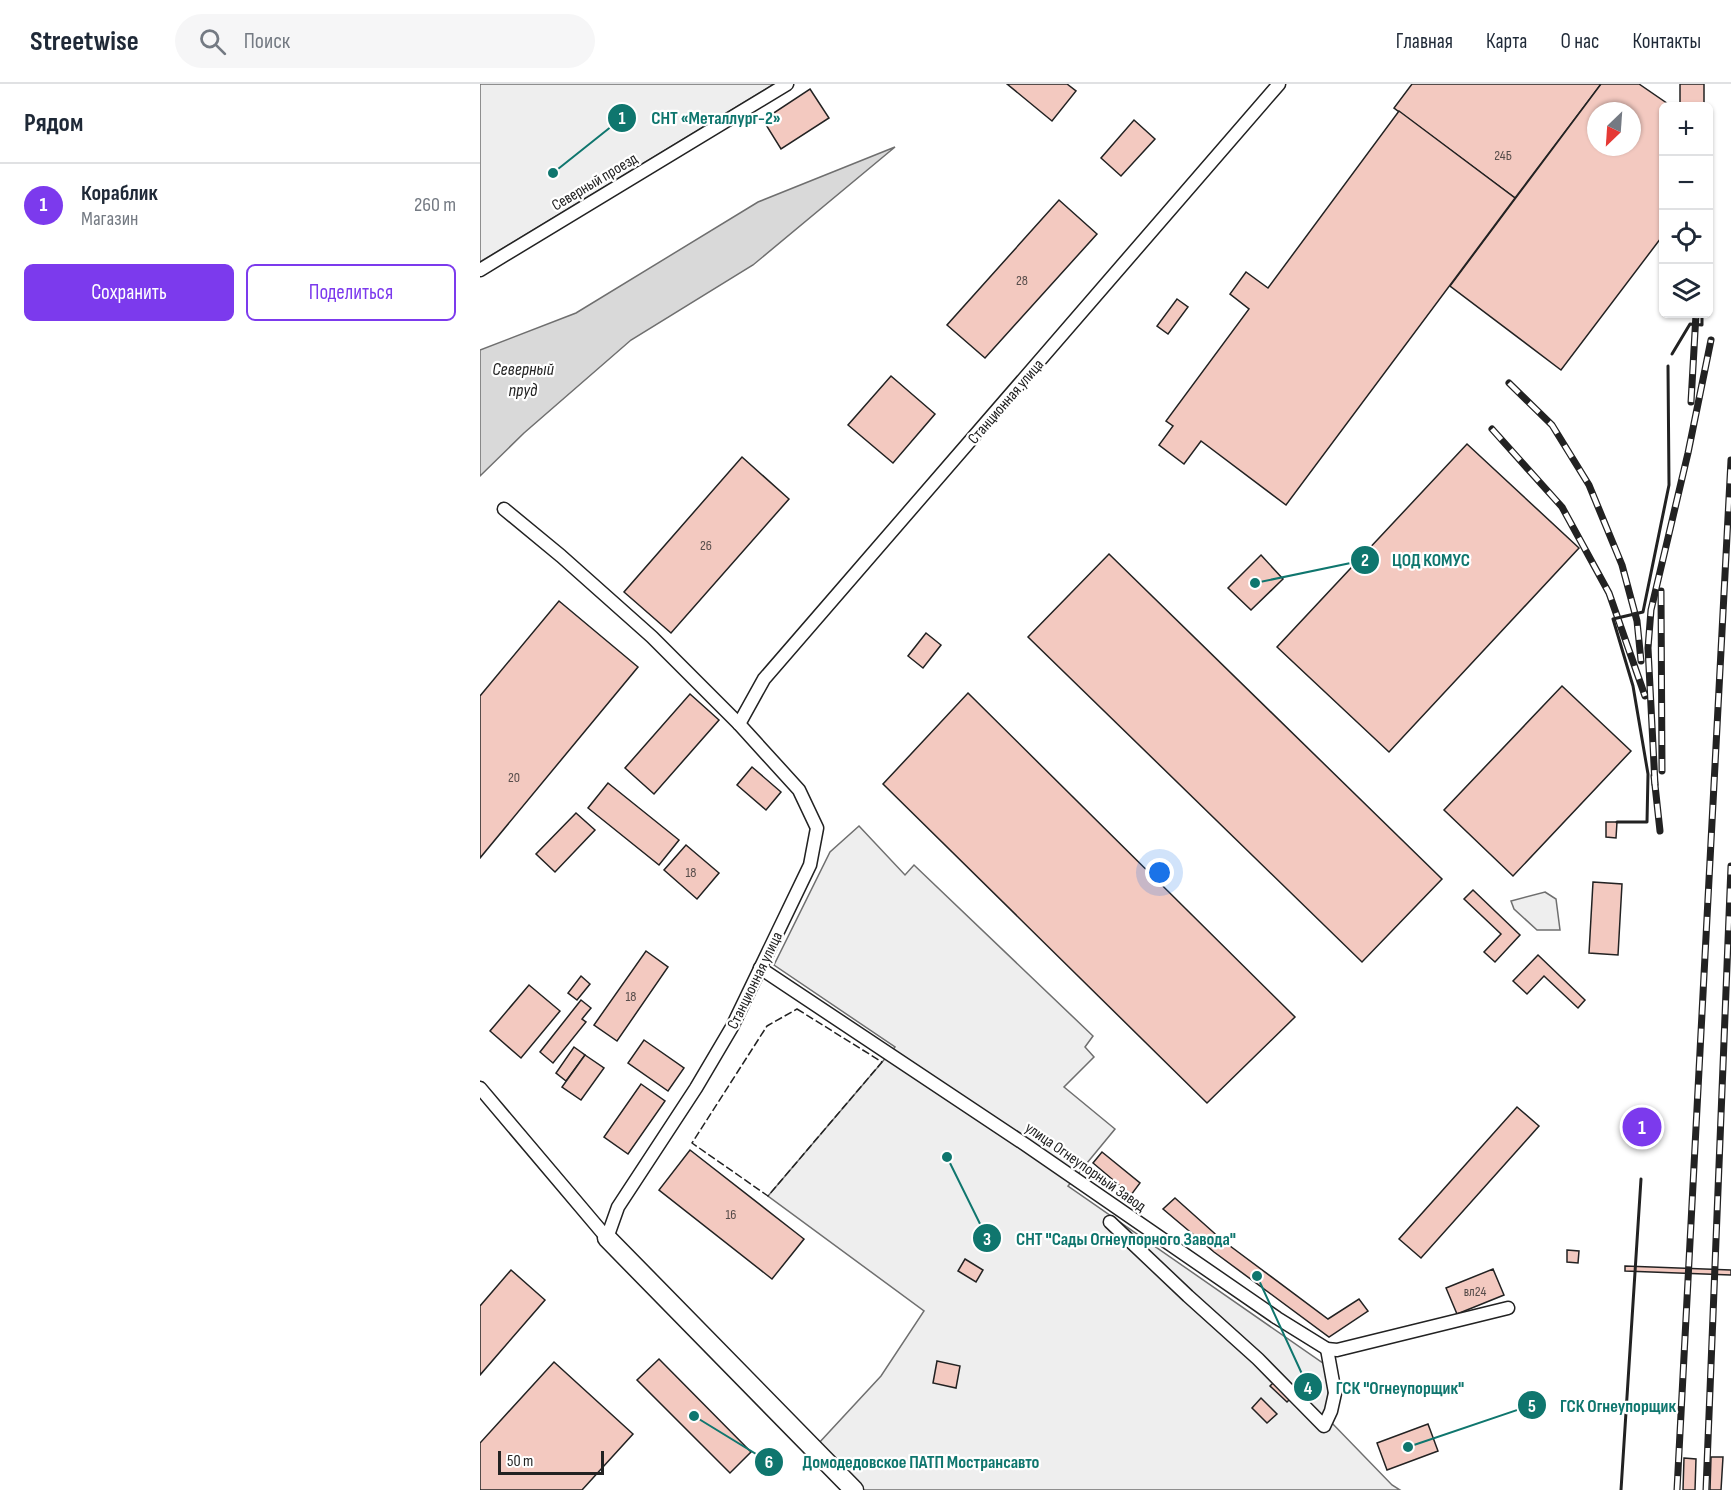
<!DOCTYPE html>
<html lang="ru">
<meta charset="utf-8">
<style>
:root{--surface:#fff;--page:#f6f6f7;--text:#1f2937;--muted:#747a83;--line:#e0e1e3;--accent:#7c3aed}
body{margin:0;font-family:"Sofia Sans Condensed",sans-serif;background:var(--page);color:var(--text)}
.controls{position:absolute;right:18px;top:18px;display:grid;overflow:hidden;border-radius:9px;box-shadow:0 2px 4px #0004}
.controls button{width:54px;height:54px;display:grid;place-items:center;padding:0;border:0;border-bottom:2px solid var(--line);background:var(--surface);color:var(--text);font:30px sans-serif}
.compass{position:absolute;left:1107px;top:18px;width:54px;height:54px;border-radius:50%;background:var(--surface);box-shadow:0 2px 4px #0004;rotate:205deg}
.scale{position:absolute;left:18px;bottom:15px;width:106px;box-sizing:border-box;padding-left:6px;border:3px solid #222;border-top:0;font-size:16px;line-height:21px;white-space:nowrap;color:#222;-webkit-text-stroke:4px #fff;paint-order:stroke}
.you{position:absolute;left:680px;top:789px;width:21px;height:21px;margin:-15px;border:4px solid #fff;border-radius:50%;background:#1a73e8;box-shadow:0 0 0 9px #1a73e833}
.badge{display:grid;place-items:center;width:39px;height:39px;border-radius:50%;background:var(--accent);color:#fff;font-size:20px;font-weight:700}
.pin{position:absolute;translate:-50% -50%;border:3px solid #fff;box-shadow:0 2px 6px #0006}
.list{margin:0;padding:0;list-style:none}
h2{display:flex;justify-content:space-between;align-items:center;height:78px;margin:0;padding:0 24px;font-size:26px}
h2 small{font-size:20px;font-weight:400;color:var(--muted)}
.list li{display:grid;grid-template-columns:39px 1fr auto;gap:18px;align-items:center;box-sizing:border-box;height:84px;padding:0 24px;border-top:2px solid var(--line)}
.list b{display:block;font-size:22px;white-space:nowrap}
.list p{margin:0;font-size:20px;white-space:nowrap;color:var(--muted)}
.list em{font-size:20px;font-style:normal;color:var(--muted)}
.actions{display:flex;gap:12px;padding:18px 24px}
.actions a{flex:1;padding:14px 0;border:2px solid var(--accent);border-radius:9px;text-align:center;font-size:21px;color:var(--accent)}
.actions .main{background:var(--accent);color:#fff}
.icon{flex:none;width:33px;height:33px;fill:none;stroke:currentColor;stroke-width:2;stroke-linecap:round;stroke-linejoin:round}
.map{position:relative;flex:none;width:1251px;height:1406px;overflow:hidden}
header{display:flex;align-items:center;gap:36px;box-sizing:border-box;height:84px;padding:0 30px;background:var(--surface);border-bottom:2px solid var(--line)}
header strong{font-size:28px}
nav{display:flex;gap:33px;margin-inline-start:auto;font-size:21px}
.search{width:420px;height:54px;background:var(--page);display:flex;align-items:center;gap:15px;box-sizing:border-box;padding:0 21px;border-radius:33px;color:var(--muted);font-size:22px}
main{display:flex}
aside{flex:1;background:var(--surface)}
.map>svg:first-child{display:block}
.green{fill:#eee;stroke:#6f6f6f;stroke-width:1.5}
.water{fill:#d9d9d9;stroke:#6f6f6f;stroke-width:1.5}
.building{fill:#f3c9c0;stroke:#222;stroke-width:1.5;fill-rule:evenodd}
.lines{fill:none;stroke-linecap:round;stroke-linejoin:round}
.street-casing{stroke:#222;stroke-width:15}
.secondary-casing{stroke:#222;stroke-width:21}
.street{stroke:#fff;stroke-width:12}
.secondary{stroke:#fff;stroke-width:18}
.rail-casing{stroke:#222;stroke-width:7}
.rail{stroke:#fff;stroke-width:4.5;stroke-dasharray:14;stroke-linecap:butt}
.fence{stroke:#222;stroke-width:1.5;stroke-dasharray:8 3;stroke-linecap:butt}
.wall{stroke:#222;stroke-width:3}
.labels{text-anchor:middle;stroke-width:4.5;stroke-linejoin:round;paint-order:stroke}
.number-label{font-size:14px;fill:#564c4a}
.street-label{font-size:16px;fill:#222;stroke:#fff}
.water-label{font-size:18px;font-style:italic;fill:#222;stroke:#fff}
.leader{fill:none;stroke:#0f766e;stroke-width:2}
.callout-dot{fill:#0f766e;stroke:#fff;stroke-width:2}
.mark-label{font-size:18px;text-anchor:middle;font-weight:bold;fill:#fff}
.callout-label{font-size:18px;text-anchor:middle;font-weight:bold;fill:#0f766e;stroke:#fff;stroke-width:4.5;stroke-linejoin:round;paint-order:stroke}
</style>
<header>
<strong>Streetwise</strong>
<div class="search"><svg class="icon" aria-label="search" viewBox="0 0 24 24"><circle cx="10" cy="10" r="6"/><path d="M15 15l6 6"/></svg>Поиск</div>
<nav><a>Главная</a><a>Карта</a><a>О нас</a><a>Контакты</a></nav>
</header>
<main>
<aside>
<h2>Рядом<small></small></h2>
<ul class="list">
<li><span class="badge">1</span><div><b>Кораблик</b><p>Магазин</p></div><em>260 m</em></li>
</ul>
<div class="actions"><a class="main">Сохранить</a><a>Поделиться</a></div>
</aside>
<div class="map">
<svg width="1251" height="1406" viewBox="0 0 1251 1406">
<rect width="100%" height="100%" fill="#fff"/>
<g class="green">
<path d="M0 0H294L0 178Z"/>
<path d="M379 742 425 791 434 781 613 952 605 963 614 973 584 1003 635 1045 588 1102 847 1282 849 1336 912 1401 920 1406H383L338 1360 401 1292 444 1227 288 1112 415 963 294 881 350 768Z"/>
<path d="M1065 808 1076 815 1080 846H1057L1034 825 1031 817Z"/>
</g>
<path class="water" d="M415 63 273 181 151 256 44 349 0 392V266L96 229 278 118Z"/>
<g class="building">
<path d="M527 0H587L596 7 572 37Z"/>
<path d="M932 0H1121L1035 114 914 24Z"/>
<path d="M1121 0H1159L1191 22H1184V150L1081 286 970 202ZM1116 27H1152V63H1116Z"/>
<rect x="1200" y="0" width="24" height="22"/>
<path d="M330 5 349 34 301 65 283 36Z"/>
<path d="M919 27 1035 114 806 421 721 357 704 380 679 361 693 342 686 337 769 225 750 210 766 188 788 204Z"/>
<path d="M654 36 675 55 641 92 621 74Z"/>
<path d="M579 116 617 150 505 274 467 241Z"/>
<path d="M697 215 708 223 688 250 677 242Z"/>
<path d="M411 292 455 330 413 379 368 341Z"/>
<path d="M987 360 1099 464 909 668 797 563Z"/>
<path d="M262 373 309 415 191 549 144 508Z"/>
<path d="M629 470 962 795 882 878 548 553Z"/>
<path d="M781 471 803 495 771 526 748 504Z"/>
<path d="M79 517 158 583 0 774V612Z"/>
<path d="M446 549 461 561 443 584 428 572Z"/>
<path d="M1082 602 1151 667 1033 792 964 726Z"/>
<path d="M488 609 815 933 727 1019 403 700Z"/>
<path d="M210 610 239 636 174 710 145 684Z"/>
<path d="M272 683 301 708 286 726 257 701Z"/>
<path d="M128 699 199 756 179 781 108 724Z"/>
<path d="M96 729 115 746 75 788 56 770Z"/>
<path d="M1126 738H1137L1136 754 1126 753Z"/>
<path d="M206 761 239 789 217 815 184 786Z"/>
<path d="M1113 798 1142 800 1138 871 1109 869Z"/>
<path d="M993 806 1040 851 1015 878 1004 868 1021 850 984 815Z"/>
<path d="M166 867 188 883 137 957 114 941Z"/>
<path d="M1058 871 1105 916 1098 924 1064 892 1047 910 1033 897Z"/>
<path d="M101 892 110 900 97 916 88 909Z"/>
<path d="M49 901 80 927 41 974 10 947Z"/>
<path d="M101 916 111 924 102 935 106 938 73 979 60 968Z"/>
<path d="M164 956 204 984 188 1007 148 979Z"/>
<path d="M94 963 105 971 86 997 76 989Z"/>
<path d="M105 971 124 984 101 1016 82 1003Z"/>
<path d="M161 1000 185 1017 148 1070 124 1053Z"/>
<path d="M1037 1023 1059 1042 941 1174 919 1155Z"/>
<path d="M210 1066 324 1155 292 1195 179 1106Z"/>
<path d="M622 1068 660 1099 651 1111 613 1079Z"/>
<path d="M695 1114 742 1156 848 1235 879 1215 888 1227 849 1253 734 1168 683 1125Z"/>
<path d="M1087 1166 1099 1167 1098 1179 1087 1178Z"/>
<path d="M485 1175 503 1186 496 1198 478 1187Z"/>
<path d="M1145 1182 1251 1186V1191L1145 1187Z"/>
<path d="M1013 1185 1024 1211 977 1230 966 1204Z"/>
<path d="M31 1186 65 1216 0 1291V1222Z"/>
<path d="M179 1275 271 1368 250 1389 157 1296Z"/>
<path d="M457 1277 480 1282 476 1304 453 1299Z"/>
<path d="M74 1278 153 1350 102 1406H0V1359Z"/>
<path d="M796 1296 813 1312 807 1318 790 1302Z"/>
<path d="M781 1314 797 1330 787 1339 772 1324Z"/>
<path d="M948 1340 958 1367 907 1386 897 1359Z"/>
<path d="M1231 1373H1243L1241 1406H1230Z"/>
<path d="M1204 1374 1216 1375 1215 1406H1203Z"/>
</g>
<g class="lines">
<g class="street-casing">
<g id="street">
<path d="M0 186 307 0"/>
<path d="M24 425 81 472 172 553 259 640 319 706 337 744 330 781 252 943 216 1004 138 1123 127 1154"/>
<path d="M259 640 284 595 799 0"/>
<path d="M280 884 546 1061 797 1234 847 1265 857 1266 1028 1224"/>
<path d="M0 1004 127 1154"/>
<path d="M630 1138 708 1212 778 1275 844 1342 851 1327 855 1309 847 1265"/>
</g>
</g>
<g class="secondary-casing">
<path id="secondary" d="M127 1154 374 1406"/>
</g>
<use href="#street" class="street"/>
<use href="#secondary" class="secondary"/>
<g class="rail-casing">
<g id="rail">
<path d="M1029 299 1072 341 1109 401 1142 481 1157 537 1161 577"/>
<path d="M1211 318 1216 230"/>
<path d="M1012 345 1082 423 1129 509 1165 612"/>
<path d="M1181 507 1182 687"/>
<path d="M1174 692 1180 747"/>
<path d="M1175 700 1168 564 1171 526 1208 369 1231 256"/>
<path d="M1197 1406 1251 376"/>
<path d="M1226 1406 1251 782"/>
</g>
</g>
<use href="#rail" class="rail"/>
<path class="fence" d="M317 925 402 978 288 1112 212 1059 287 942Z"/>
<g class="wall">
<path d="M1192 270 1210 240 1222 241V230"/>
<path d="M1137 738H1167L1168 690 1153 602 1133 535 1163 528 1189 401 1188 282"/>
<path d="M1141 1406 1161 1095"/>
</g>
</g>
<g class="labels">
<g class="number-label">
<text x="1023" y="76">24Б</text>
<text x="542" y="201">28</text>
<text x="226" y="466">26</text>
<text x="34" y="698">20</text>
<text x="211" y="793">18</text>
<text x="151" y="917">18</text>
<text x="251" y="1135">16</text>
<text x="995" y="1212">вл24</text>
</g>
<g class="street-label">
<text transform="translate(114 97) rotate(-31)" y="6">Северный проезд</text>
<text transform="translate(525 317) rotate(-49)" y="6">Станционная улица</text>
<text transform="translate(274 896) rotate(-64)" y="6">Станционная улица</text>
<text transform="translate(606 1082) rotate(35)" y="6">улица Огнеупорный Завод</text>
</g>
<g class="water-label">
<text x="43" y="291">Северный<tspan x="43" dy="21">пруд</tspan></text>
</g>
</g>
<path class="leader" d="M73 89L142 34M775 499L885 476M467 1073L507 1154M777 1192L828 1303M928 1363L1052 1321M214 1332L289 1378"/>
<g class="callout-dot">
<circle cx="73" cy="89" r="6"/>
<circle cx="775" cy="499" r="6"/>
<circle cx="467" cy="1073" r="6"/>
<circle cx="777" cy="1192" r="6"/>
<circle cx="928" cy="1363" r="6"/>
<circle cx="214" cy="1332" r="6"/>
<circle cx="142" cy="34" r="15"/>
<circle cx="885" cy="476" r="15"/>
<circle cx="507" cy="1154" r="15"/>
<circle cx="828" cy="1303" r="15"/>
<circle cx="1052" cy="1321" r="15"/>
<circle cx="289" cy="1378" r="15"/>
</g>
<g class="mark-label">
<text x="142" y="40">1</text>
<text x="885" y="482">2</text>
<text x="507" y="1161">3</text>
<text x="828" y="1310">4</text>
<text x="1052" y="1328">5</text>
<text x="289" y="1384">6</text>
</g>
<g class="callout-label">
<text x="236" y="40">СНТ «Металлург-2»</text>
<text x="951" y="482">ЦОД КОМУС</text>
<text x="646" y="1161">СНТ "Сады Огнеупорного Завода"</text>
<text x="920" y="1310">ГСК "Огнеупорщик"</text>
<text x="1138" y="1328">ГСК Огнеупорщик</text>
<text x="441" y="1384">Домодедовское ПАТП Мострансавто</text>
</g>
</svg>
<div class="controls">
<button>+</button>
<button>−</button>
<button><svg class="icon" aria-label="locate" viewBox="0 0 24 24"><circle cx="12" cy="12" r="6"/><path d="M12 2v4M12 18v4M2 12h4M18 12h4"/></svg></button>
<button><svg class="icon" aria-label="layers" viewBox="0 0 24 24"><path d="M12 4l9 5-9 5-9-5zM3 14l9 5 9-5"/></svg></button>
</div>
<svg class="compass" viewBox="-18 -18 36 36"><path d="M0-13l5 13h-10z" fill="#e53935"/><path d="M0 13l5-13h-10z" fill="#747a83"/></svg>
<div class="scale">50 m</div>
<div class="you"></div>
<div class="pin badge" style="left:1162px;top:1043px">1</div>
</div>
</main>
